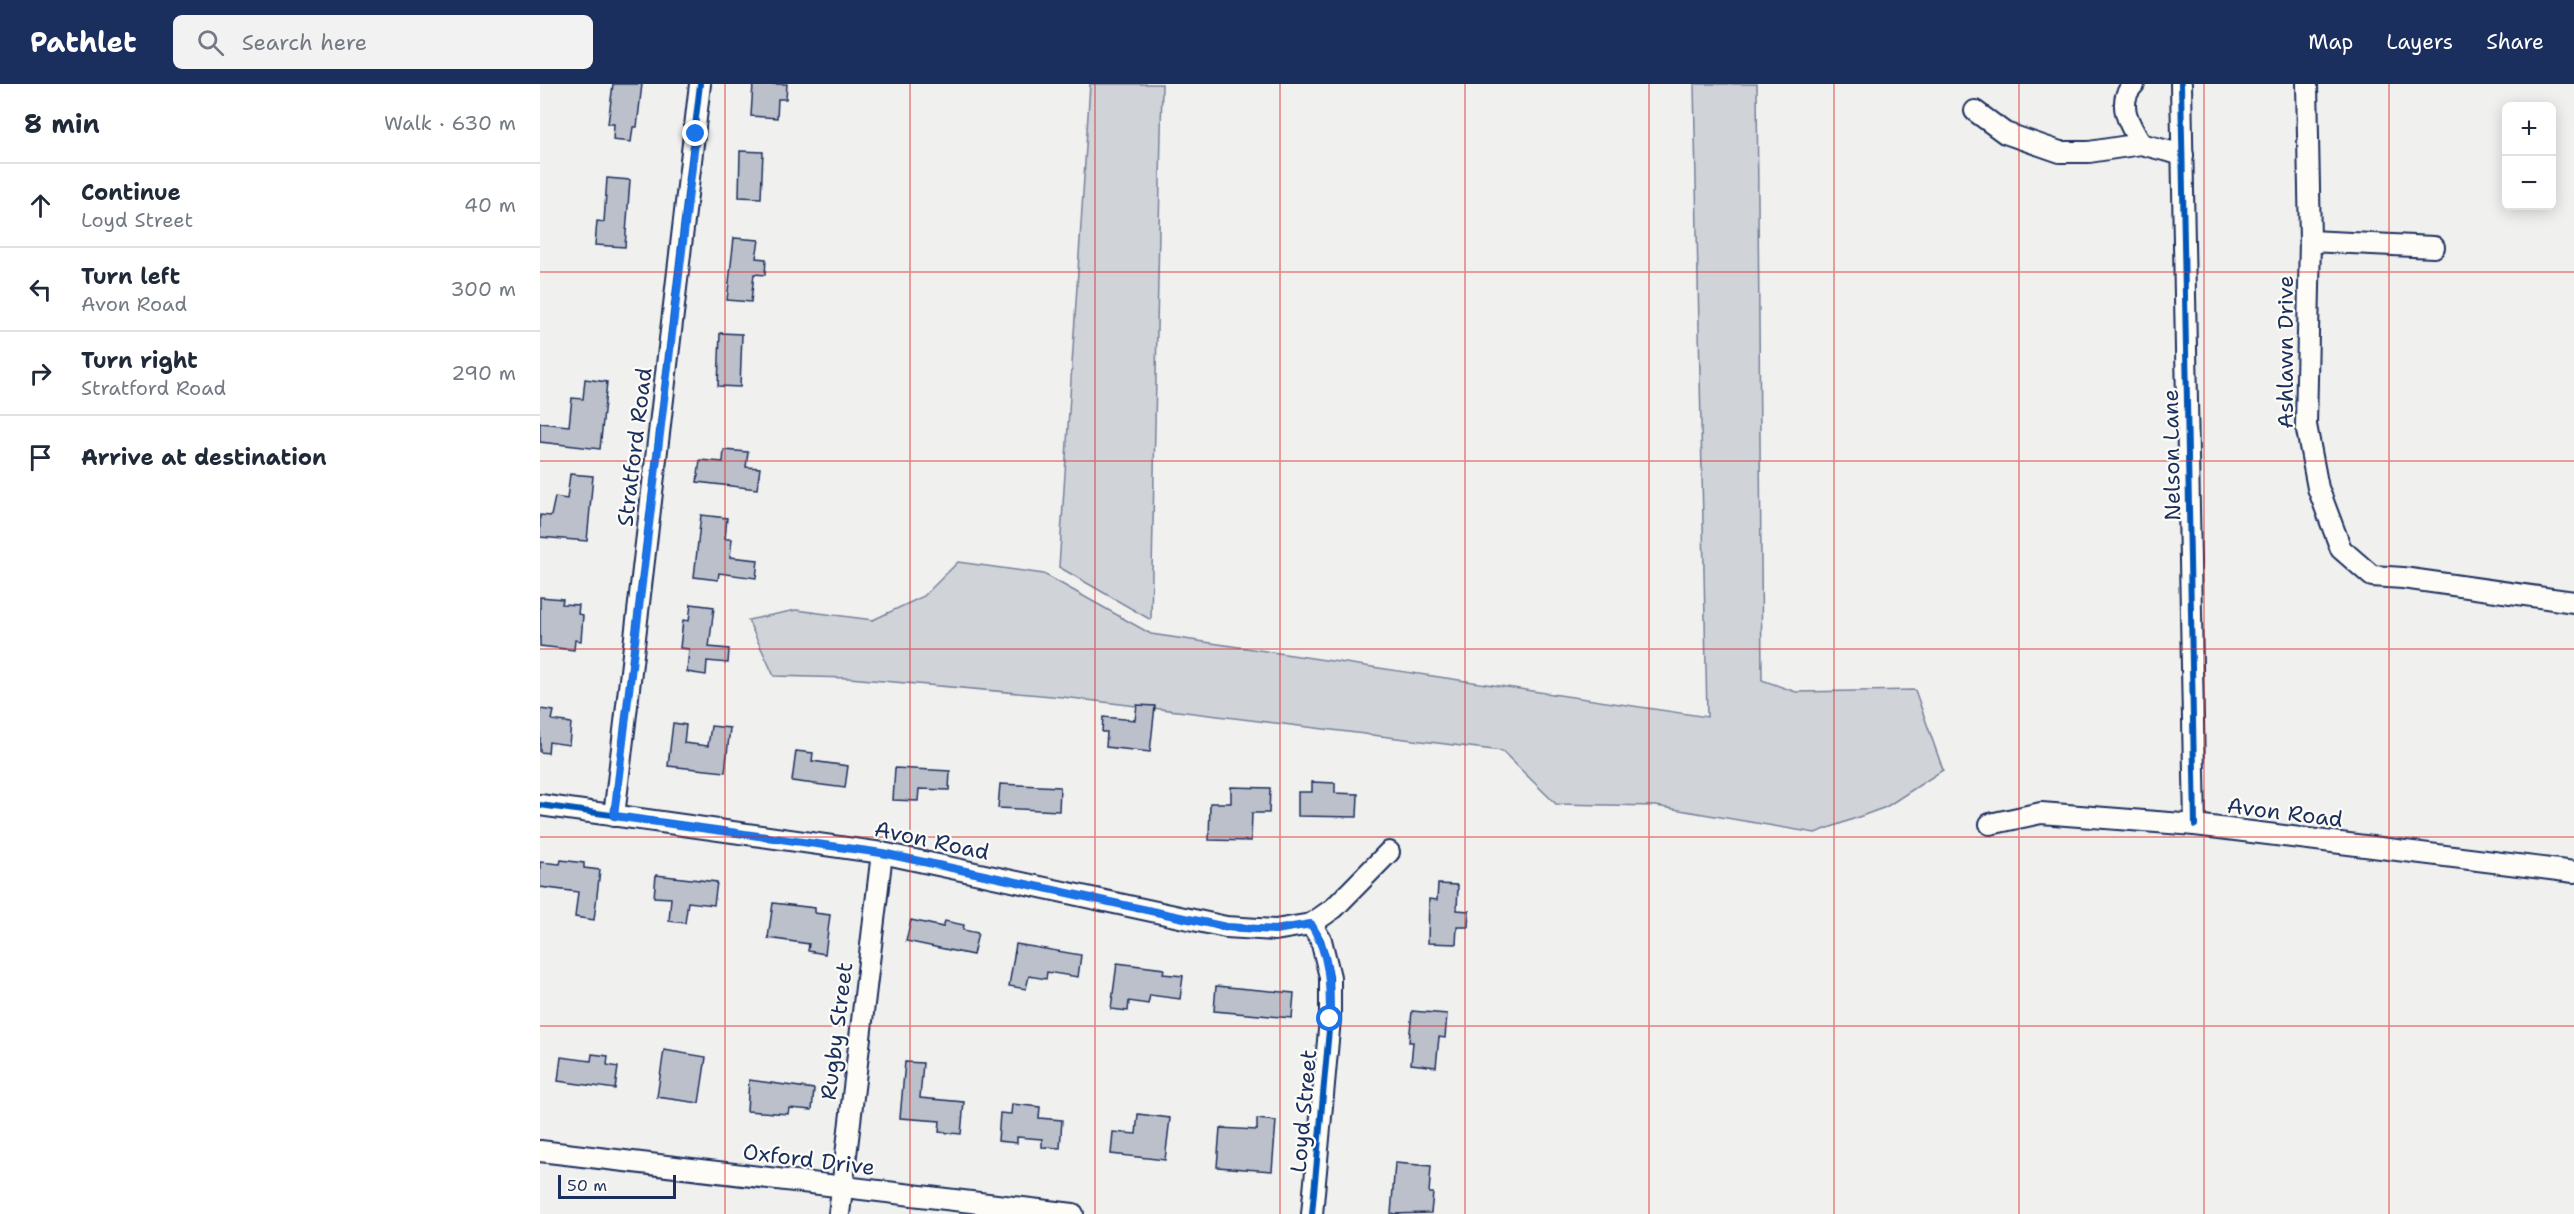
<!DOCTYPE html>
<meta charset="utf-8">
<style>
:root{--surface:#fff;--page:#f2f2f3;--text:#1f2937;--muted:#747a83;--line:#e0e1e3;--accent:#1b2f5e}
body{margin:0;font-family:"Shantell Sans",sans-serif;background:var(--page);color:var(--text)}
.controls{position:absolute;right:18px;top:18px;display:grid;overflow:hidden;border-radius:9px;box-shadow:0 3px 15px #0003}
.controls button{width:54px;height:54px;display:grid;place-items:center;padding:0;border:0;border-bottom:2px solid var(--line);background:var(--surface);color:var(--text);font:30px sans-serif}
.scale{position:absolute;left:18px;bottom:15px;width:118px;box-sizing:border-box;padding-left:6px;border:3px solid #1b2f5e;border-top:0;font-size:16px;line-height:21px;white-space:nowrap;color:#1b2f5e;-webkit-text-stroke:4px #fdfcf7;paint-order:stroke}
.stop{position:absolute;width:18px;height:18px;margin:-14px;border:4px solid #1a73e8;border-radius:50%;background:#fff}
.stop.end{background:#1a73e8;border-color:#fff;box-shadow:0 2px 6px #0008}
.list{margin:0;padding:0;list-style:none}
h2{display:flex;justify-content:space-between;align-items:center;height:78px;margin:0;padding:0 24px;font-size:26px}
h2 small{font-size:20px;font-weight:400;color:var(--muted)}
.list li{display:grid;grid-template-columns:39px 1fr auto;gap:18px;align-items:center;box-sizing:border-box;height:84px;padding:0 24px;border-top:2px solid var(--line)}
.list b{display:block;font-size:22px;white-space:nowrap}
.list p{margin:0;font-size:20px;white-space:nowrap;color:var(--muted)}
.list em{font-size:20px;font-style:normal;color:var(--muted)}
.icon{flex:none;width:33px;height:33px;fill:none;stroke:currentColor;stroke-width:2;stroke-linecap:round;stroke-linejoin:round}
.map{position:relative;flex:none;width:2034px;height:1130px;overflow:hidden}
header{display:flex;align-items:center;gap:36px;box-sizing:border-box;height:84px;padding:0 30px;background:var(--accent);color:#fff}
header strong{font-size:28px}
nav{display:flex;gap:33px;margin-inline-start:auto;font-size:21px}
.search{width:420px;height:54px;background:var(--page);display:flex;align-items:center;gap:15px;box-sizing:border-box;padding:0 21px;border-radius:9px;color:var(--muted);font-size:22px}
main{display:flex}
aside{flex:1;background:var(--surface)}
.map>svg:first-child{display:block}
.green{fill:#d0d3d8;stroke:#76819b;stroke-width:1.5}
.building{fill:#bbc0ca;stroke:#1b2f5e;stroke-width:1.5}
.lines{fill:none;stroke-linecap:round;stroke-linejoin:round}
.minor-casing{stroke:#1b2f5e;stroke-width:24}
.minor{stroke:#fdfcf7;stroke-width:20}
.cycleway-casing{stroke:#fdfcf7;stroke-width:10}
.cycleway{stroke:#0057b8;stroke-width:6}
.route{stroke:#1a73e8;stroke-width:8}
.grid{fill:none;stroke:#d62828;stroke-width:1.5;stroke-opacity:0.55}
.labels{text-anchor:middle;stroke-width:4.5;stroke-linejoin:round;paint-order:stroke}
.street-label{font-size:22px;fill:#1b2f5e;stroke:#fdfcf7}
</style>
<header>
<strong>Pathlet</strong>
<div class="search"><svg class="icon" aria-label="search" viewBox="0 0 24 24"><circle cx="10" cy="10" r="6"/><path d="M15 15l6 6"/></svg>Search here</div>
<nav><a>Map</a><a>Layers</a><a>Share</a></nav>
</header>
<main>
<aside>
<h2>8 min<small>Walk · 630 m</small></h2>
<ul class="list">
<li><svg class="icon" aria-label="ahead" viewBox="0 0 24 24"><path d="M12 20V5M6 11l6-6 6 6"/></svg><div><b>Continue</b><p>Loyd Street</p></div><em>40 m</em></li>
<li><svg class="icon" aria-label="left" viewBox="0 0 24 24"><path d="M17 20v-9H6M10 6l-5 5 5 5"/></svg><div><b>Turn left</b><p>Avon Road</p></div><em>300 m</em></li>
<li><svg class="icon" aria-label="right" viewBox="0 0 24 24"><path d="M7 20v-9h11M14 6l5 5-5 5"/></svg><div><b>Turn right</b><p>Stratford Road</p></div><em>290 m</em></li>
<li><svg class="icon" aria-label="arrive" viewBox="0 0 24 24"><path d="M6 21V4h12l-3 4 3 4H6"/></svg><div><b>Arrive at destination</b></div></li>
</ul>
</aside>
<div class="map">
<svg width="2034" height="1130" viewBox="0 0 2034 1130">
<rect width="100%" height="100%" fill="#f0f0ee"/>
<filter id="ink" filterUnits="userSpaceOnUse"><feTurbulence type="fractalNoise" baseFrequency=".0167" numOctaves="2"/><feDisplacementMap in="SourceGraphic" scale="12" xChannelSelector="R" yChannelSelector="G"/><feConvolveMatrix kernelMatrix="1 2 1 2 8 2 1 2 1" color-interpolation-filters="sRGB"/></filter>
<g filter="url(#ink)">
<g class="green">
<path d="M550 0H622L611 536 519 483Z"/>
<path d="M1154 0H1217L1222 596 1256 608 1375 606 1403 686 1346 723 1275 749 1116 722 1016 720 962 667 523 613 309 594 234 592 208 536 256 526 333 536 384 512 418 478 504 490 611 550 1167 633Z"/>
</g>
<g class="building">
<path d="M73 0H102L97 43H93L91 58 73 56 74 40H68Z"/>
<path d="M213 0H247L246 15H238L237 34 211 32Z"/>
<path d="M200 67 223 68 221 114 199 113Z"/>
<path d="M67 94 90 96 85 163 55 161 57 137 64 138Z"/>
<path d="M194 154 219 156 216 174 226 175 225 191 214 190 211 218 187 216Z"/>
<path d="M180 249 202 250 200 303 178 302Z"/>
<path d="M45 295 67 298 60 365 0 358V339L29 342 32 314 43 315Z"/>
<path d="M184 366 208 368 206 383 220 384 217 405 157 398 160 376 183 378Z"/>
<path d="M30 390 53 392 47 457 0 453V431L11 432 15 413 27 415Z"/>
<path d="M161 431 187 434 185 455H192L190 473 218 476 216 494 179 489 178 496 154 493Z"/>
<path d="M0 513 23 515 22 520 39 521 38 530 43 531 41 557 35 556 34 566 0 562Z"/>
<path d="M151 520 174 523 169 563 189 565 188 579 167 577 166 591 147 588 149 565 140 564 143 536 149 537Z"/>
<path d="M597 621 615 622 610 668 566 663 567 648H562L563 633 595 636Z"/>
<path d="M0 625 14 627 12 636 31 639 29 661 9 658 8 669 0 668Z"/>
<path d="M133 639 146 641 144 659 168 662 171 642 190 644 185 688 128 682Z"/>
<path d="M256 667 273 669 272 677 308 682 305 704 252 697Z"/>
<path d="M355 684 410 687 409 706 379 705 378 717 353 716Z"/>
<path d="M772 698 795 699V709L818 710 817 733 758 732V708H772Z"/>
<path d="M460 700 520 703 519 727 458 724Z"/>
<path d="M691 703 730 704 729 729H712L711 757 669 756 670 719H691Z"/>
<path d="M21 776 44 779V784L60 786 54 836 35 833 38 808 0 803V778L20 780Z"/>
<path d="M116 791 177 798 174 821 148 818 145 839 129 837 131 814 114 813Z"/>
<path d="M898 800 918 801 917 826 929 827 928 843H917L916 860 888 859 889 815 897 816Z"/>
<path d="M233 819 275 824V829L290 831 285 870 268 867 269 860 228 854Z"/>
<path d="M371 836 403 843 405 837 424 841 423 846 438 849 433 871 366 857Z"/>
<path d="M476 860 541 871 538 893 507 888 506 895 489 892 486 905 469 902Z"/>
<path d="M577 879 624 885 623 890 643 892 640 915 610 911 608 920 589 917 588 927 571 925Z"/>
<path d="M676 902 754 909 752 934 674 927Z"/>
<path d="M872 927 907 930 905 954 899 953 896 983 871 980 873 958H869Z"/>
<path d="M124 966 166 973 159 1019 117 1013Z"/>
<path d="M52 970 68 972 67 981 78 983 75 1005 18 997 21 973 51 977Z"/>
<path d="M365 978 383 979 380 1014 424 1018 421 1050 399 1048 400 1037 360 1034Z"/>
<path d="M209 996 274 1005 272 1026 249 1024 248 1030 207 1027Z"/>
<path d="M472 1020 500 1023 499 1034 522 1036 520 1064 502 1063V1055L477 1053V1059L458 1057 460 1029 471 1030Z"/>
<path d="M598 1030 630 1034 625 1076 571 1070 573 1048 596 1050Z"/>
<path d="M717 1035 736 1037 732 1087 677 1083 680 1044 717 1046Z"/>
<path d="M855 1079 891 1082 889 1109H893L891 1129 851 1130Z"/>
</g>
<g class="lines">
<g class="minor-casing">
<g id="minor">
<path d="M1594 0C1575 18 1590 42 1601 60"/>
<path d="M1641 0 1655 741"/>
<path d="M1767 0 1770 157 1766 341 1778 404 1801 465 1832 492 1863 494 2034 518"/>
<path d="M1435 27 1465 49 1520 68H1549L1601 60 1643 71"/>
<path d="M1770 157 1894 163"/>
<path d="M0 721 342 769 686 843 735 846 771 840 781 856 790 893V935L772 1130"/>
<path d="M74 732 160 0"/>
<path d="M1450 740 1501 729 1655 741 2034 788"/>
<path d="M771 840 794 824 849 768"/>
<path d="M0 1067 533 1130"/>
<path d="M299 1130 342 769"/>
</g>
</g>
<use href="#minor" class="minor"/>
<g class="cycleway-casing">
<g id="cycleway">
<path d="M1641 0 1655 741"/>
<path d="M0 721 342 769 686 843 735 846 771 840 781 856 790 893V935L772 1130"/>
<path d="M74 732 160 0"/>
</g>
</g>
<use href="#cycleway" class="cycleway"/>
</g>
</g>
<g class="lines" filter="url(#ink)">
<path class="route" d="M156 50 74 732 342 769 686 843 735 846 771 840C790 870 790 901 790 935"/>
</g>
<path class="grid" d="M185 0V1130M370 0V1130M555 0V1130M740 0V1130M925 0V1130M1109 0V1130M1294 0V1130M1479 0V1130M1664 0V1130M1849 0V1130M0 188H2034M0 377H2034M0 565H2034M0 753H2034M0 942H2034"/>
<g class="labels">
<g class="street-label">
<text transform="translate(1745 268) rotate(-90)" y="8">Ashlawn Drive</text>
<text transform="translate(94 363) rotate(-83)" y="8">Stratford Road</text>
<text transform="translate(1631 371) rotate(-91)" y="8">Nelson Lane</text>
<text transform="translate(1745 728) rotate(7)" y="8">Avon Road</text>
<text transform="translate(392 756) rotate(12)" y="8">Avon Road</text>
<text transform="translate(296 947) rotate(-83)" y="8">Rugby Street</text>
<text transform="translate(763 1027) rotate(-85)" y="8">Loyd Street</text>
<text transform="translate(269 1075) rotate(7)" y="8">Oxford Drive</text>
</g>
</g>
</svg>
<div class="controls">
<button>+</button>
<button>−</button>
</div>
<div class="scale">50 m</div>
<div class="stop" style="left:790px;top:935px"></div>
<div class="stop end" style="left:156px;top:50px"></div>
</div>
</main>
